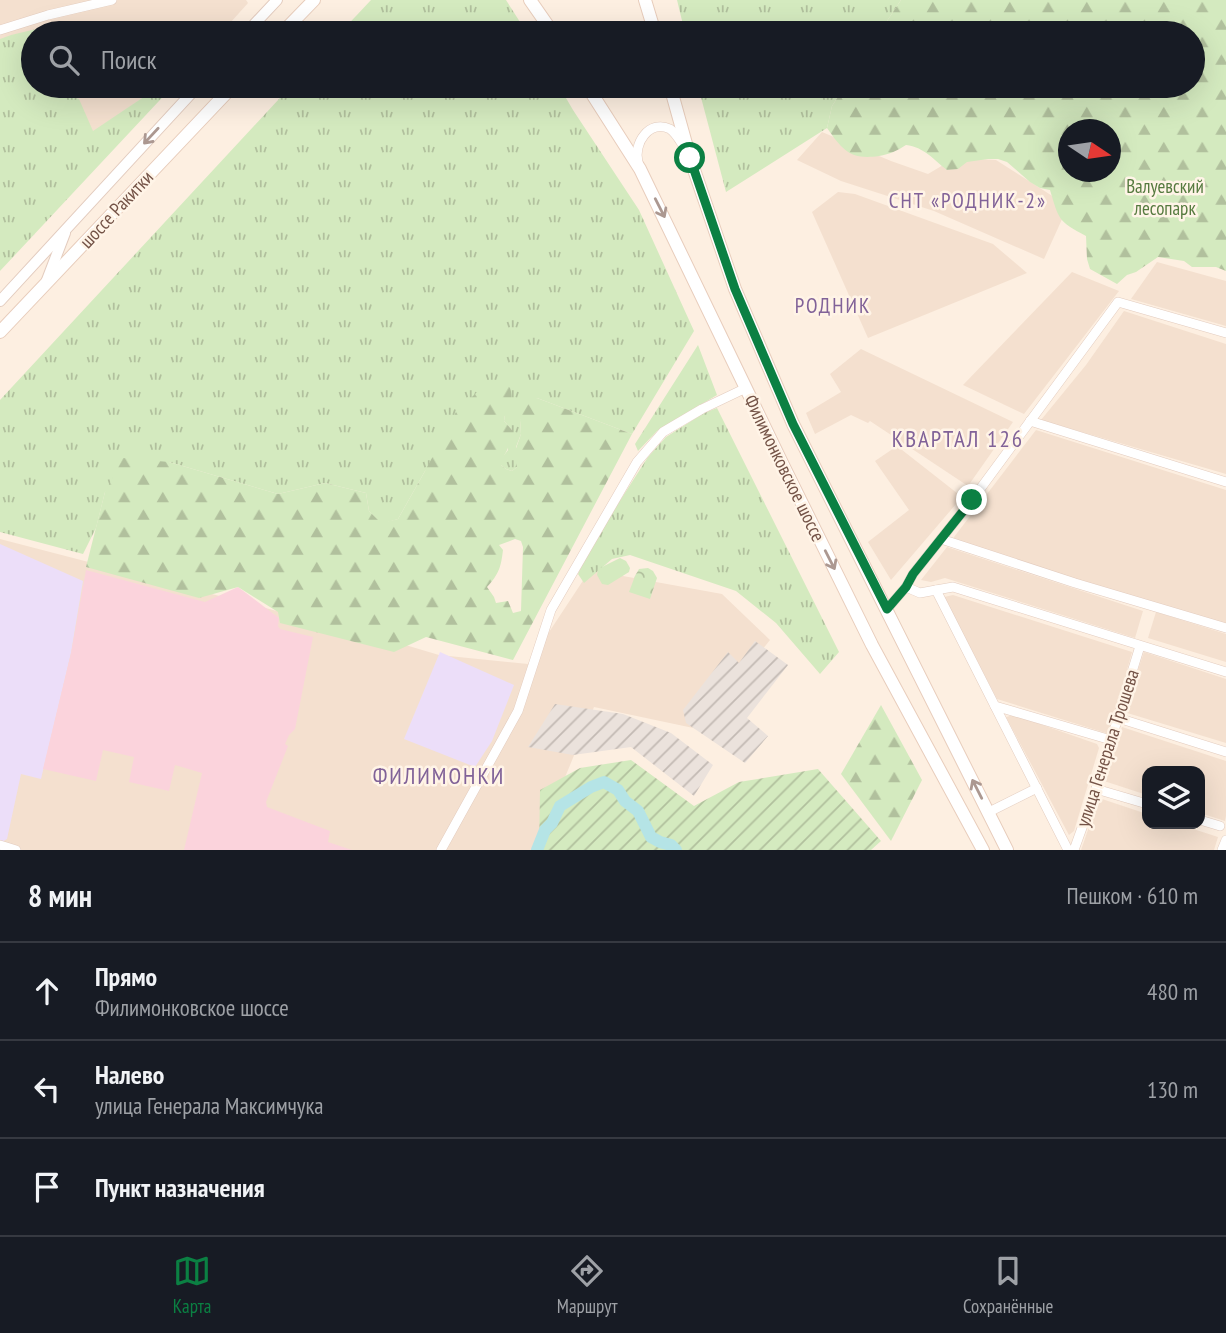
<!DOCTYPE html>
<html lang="ru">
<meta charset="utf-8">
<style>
:root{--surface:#171b24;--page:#242831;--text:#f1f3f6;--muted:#9ea1a6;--line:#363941;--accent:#0b8043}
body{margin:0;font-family:"PT Sans Narrow",sans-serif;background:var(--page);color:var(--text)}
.controls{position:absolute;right:21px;bottom:21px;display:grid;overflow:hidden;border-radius:14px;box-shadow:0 7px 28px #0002}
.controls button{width:63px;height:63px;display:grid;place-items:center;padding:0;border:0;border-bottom:2px solid var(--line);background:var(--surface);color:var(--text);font:35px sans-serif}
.compass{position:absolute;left:1058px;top:119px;width:63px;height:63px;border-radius:50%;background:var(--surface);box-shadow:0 7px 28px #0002;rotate:103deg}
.stop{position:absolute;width:21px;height:21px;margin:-16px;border:5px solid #0b8043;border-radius:50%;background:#fff}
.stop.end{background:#0b8043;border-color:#fff;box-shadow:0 2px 7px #0008}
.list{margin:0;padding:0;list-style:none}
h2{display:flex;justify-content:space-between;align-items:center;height:91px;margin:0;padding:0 28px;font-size:30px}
h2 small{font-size:23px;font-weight:400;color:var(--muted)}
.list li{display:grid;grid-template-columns:46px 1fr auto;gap:21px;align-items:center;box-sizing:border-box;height:98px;padding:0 28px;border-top:2px solid var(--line)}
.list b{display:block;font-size:26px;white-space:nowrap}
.list p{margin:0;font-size:23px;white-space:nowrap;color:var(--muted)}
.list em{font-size:23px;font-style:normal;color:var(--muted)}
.icon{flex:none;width:38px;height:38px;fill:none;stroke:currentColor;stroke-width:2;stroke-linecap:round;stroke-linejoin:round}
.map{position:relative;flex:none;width:1226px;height:850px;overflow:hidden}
.search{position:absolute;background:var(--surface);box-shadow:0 7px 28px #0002;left:21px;right:21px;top:21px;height:77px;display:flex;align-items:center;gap:18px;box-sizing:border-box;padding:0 24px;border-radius:38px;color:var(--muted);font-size:26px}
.sheet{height:385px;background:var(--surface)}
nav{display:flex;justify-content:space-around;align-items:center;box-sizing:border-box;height:98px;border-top:2px solid var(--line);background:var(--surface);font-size:19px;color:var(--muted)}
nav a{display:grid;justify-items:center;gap:4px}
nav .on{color:var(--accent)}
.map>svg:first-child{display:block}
.residential{fill:#f4e0cf}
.industrial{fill:url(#industrial-furrows)}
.education{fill:#ecdef9}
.medical{fill:#fbd3dc}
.grass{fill:url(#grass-tufts)}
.forest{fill:url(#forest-firs);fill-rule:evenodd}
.park{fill:url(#park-crowns)}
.garden{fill:url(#garden-furrows)}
.pitch{fill:#d4eabf}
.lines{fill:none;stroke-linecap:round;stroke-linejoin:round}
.river{stroke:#b5e4e6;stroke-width:12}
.minor-casing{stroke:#e3ccbf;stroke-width:10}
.tertiary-casing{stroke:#e3ccbf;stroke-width:12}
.secondary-casing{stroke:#e8cdbc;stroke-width:14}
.minor{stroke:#fff;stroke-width:9}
.tertiary{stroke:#fff;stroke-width:10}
.secondary{stroke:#fff;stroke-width:12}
.oneway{stroke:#ac9891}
.route{stroke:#0b8043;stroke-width:9}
.labels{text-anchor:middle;stroke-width:5;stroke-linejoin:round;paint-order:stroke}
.park-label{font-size:19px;fill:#567a3f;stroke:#fff4e7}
.street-label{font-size:19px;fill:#745347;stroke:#fff4e7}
.neighbourhood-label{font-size:21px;letter-spacing:2px;fill:#816298;stroke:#fff4e7}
.quarter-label{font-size:23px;letter-spacing:2px;fill:#816298;stroke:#fff4e7}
</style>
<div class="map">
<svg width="1226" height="850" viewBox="0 0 1226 850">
<defs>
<pattern id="industrial-furrows" width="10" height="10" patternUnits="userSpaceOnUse" patternTransform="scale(1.75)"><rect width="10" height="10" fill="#ebe2dc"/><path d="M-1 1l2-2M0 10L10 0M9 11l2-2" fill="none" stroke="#c3bab4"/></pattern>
<pattern id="grass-tufts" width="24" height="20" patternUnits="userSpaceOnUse" patternTransform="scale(1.75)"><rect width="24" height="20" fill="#d4eabf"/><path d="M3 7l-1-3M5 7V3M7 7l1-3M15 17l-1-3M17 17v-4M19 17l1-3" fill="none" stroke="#b1c09d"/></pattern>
<pattern id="forest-firs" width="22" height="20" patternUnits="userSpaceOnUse" patternTransform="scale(1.75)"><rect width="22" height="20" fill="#d4eabf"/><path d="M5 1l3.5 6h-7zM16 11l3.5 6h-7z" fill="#b1c09d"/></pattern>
<pattern id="park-crowns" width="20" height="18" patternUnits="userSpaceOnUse" patternTransform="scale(1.75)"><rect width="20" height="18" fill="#d4eabf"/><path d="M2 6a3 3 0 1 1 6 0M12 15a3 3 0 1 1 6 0" fill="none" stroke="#b1c09d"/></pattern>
<pattern id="garden-furrows" width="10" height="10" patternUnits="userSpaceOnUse" patternTransform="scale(1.75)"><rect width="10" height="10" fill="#d4eabf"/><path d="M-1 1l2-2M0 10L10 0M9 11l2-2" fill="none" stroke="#b1c09d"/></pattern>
</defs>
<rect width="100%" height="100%" fill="#fdefe1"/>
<g class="residential">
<path d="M0 0H246L248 3 221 33H33L0 50Z"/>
<path d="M54 86H160L93 132Z"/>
<path d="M822 132 891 161 928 174 955 158 996 160 1068 206 1044 259 934 211 841 181 797 160Z"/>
<path d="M838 192 855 194 993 244 1027 273 868 338 812 212Z"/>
<path d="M1157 262 1226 281V326L1131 299Z"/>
<path d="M1072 272 1119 291 1024 414 963 385Z"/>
<path d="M1124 311 1226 344V474L1041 420 1086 365Z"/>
<path d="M861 349 1013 422 968 486 870 421 868 423 851 415 815 434 806 413 841 392 830 374Z"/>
<path d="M1036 430 1226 490V624L951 541Z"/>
<path d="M897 446 962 497 891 580 868 542 909 510 875 461Z"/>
<path d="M0 539 392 641 439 655 528 664 590 570 722 594 770 640 698 729 594 707 535 850H0Z"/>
<path d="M947 547 1143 611 1135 638 945 578 931 582 921 580Z"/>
<path d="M953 595 1132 652 1109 734 997 699 944 597Z"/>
<path d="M1156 612 1226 634V662L1148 638Z"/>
<path d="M1144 652 1226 679V743L1124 712Z"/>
<path d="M1014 715 1097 744 1099 748 1074 831 1069 835 1006 717Z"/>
<path d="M1122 727 1226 761V816L1225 821 1200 813V771H1147V795L1104 781Z"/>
<path d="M1099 798 1147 814V824H1178L1218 837 1214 850H1081Z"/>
</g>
<g class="industrial">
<path d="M755 641 788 665 747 718 768 736 745 763 686 723 683 710 728 652 739 663Z"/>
<path d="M555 704 623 714 671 733 713 765 694 796 631 747 573 755 528 747Z"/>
</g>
<g class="education">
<path d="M0 544 83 581 71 653 41 779 21 774 7 839 0 843Z"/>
<path d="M440 652 514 685 492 741 475 767 404 739Z"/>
</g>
<path class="medical" d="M86 570 205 602 238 587 279 618 278 626 280 629 313 637 295 729 289 735 285 744 288 746 266 802 267 807 330 831 328 842 352 850H184L202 773 175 765 169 791 129 782 134 757 103 750 96 781 43 769 71 653Z"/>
<g class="grass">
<path d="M371 0H506L527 33H340Z"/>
<path d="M677 0H901L879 33H685Z"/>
<path d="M49 26 54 33H33V86H67L73 97 79 99 93 131 160 86H173L0 271V39L11 35Z"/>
<path d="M291 86H559L573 110 639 210 694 331 632 434 537 398 520 420 521 434 516 447 517 467 512 471 506 469 501 465V459L508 450 506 438 512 430 504 421 505 415 425 471 398 519 381 524 369 511 366 493 325 483 278 494 169 462 105 492 96 528 83 554 0 532V400Z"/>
<path d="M698 86H845L832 106 827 128 726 192Z"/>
<path d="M698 345 717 395 657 431 638 451 635 444Z"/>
<path d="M717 408 839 652 820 674 776 623 736 591 630 555 612 559 584 583 578 574 589 549 648 457 666 437 704 413Z"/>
</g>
<g class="forest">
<path d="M901 0H1226V271L1216 267H1192L1184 261 1158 257 1136 272 1127 275 1117 284 1090 269 1087 259 1086 236C1058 221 1059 220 1050 190L1040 188 1030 182 1007 162 998 159H988L967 162 958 169 947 170C934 160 924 147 906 145 897 151 890 154 879 156 851 160 843 151 827 128L832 106 845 86H1193V33H879ZM1068 130H1110V172H1068Z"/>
<path d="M490 380 510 387C512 395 513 405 508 412 503 419 506 412 504 421L512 430V437L507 438C512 450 502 454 501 465L506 469 512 471 517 467 514 454 521 434 520 420 525 401 537 398 632 434 513 660 426 637 394 652 280 623 278 612 238 587 199 598 86 567 105 492 123 458 169 462 278 494 325 483 366 493 369 511 381 523 398 519 425 471 456 412ZM515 539 521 541 523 547 521 611 513 613 508 601 496 603 494 597 487 587C499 574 501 567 503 550L499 545Z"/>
<path d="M881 705 922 780 891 841 841 774Z"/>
</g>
<path class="park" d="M648 568 653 571 657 578 650 599 629 592 635 576 639 569Z"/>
<path class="garden" d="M631 760 694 806 739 782 818 769 881 841 871 850H539L540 790 580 768Z"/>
<path class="pitch" d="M620 558 626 561 630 568 629 572 608 585 602 584 597 575 598 569Z"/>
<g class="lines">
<path class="river" d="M537 850 545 830 552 823 560 806 591 787 604 782 618 790 625 801 638 811 651 837 660 842 671 845 676 850"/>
<g class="minor-casing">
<g id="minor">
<path d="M0 30 48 15 112 0"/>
<path d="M638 162C633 144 649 119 670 129 676 133 680 141 684 147"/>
<path d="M1030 421 1226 482"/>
<path d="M941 539 1075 583 1226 628"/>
<path d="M906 587 920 593 936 590 1068 850"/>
<path d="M936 590 953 587 1226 672"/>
<path d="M887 609 906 587 913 574 972 500 1118 302 1226 333"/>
<path d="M995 706 1111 740"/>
<path d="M1118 718 1226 752"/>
<path d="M1096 789 1147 804"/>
<path d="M989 812 1037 788"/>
<path d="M1200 820 1220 826"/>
<path d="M0 845 16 850"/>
<path d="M441 850 518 711 551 610 637 462 663 432 702 409 746 388"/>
<path d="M1074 850 1096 789 1140 646"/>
<path d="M1222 850 1226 840"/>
</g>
</g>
<g class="tertiary-casing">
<g id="tertiary">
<path d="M246 33 277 0"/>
<path d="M47 280 65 233"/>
<path d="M0 301 198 86"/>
</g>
</g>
<g class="secondary-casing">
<g id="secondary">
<path d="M530 0 553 33"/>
<path d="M645 0 655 33"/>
<path d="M282 33 314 0"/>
<path d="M587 86 640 169 783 465 872 645 983 850"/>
<path d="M670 86 690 158 735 289 793 424 1007 850"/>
<path d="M0 332 233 86"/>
</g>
</g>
<use href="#minor" class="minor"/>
<use href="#tertiary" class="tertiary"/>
<use href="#secondary" class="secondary"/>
</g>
<defs><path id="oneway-shaft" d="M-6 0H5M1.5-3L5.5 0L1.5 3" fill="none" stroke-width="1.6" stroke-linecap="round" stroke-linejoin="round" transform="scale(1.75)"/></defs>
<g class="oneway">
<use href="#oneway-shaft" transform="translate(151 136) rotate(133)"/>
<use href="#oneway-shaft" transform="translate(660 208) rotate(63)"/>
<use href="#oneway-shaft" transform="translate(830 560) rotate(63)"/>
<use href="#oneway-shaft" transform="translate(977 789) rotate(-117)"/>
</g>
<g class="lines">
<path class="route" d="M690 158 735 289 793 424 887 609 906 587 913 574 972 500"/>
</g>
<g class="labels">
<g class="park-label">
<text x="1165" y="193">Валуевский<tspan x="1165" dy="22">лесопарк</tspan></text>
</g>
<g class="street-label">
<text transform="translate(116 209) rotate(-47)" y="7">шоссе Ракитки</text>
<text transform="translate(785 468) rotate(64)" y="7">Филимонковское шоссе</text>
<text transform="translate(1107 748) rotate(-72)" y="7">улица Генерала Трошева</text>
</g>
<g class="neighbourhood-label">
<text x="968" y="208">СНТ «РОДНИК-2»</text>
<text x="833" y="313">РОДНИК</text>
</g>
<g class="quarter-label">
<text x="958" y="447">КВАРТАЛ 126</text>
<text x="439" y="784">ФИЛИМОНКИ</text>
</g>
</g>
</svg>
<div class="controls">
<button><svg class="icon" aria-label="layers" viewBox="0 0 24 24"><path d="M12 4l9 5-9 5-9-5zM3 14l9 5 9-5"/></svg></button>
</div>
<svg class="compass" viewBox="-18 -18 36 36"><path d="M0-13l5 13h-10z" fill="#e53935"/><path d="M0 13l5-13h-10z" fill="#9ea1a6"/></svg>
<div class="stop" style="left:690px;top:158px"></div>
<div class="stop end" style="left:972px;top:500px"></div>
<div class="search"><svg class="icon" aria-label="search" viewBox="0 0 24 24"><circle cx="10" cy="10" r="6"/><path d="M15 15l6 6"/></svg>Поиск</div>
</div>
<section class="sheet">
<h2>8 мин<small>Пешком · 610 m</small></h2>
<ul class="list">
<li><svg class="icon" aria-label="ahead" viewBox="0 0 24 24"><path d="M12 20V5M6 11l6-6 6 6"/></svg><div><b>Прямо</b><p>Филимонковское шоссе</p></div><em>480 m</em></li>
<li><svg class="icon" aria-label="left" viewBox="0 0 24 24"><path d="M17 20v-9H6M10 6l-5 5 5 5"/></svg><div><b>Налево</b><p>улица Генерала Максимчука</p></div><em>130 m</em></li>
<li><svg class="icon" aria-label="arrive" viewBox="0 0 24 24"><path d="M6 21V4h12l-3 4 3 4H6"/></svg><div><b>Пункт назначения</b></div></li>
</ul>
</section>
<nav>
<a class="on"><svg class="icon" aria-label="map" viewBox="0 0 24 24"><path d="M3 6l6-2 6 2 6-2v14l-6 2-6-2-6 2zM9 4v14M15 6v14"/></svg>Карта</a>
<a><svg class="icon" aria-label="directions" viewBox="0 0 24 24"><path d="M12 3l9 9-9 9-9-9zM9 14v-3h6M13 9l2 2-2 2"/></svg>Маршрут</a>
<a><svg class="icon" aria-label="saved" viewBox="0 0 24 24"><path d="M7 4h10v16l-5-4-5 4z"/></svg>Сохранённые</a>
</nav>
